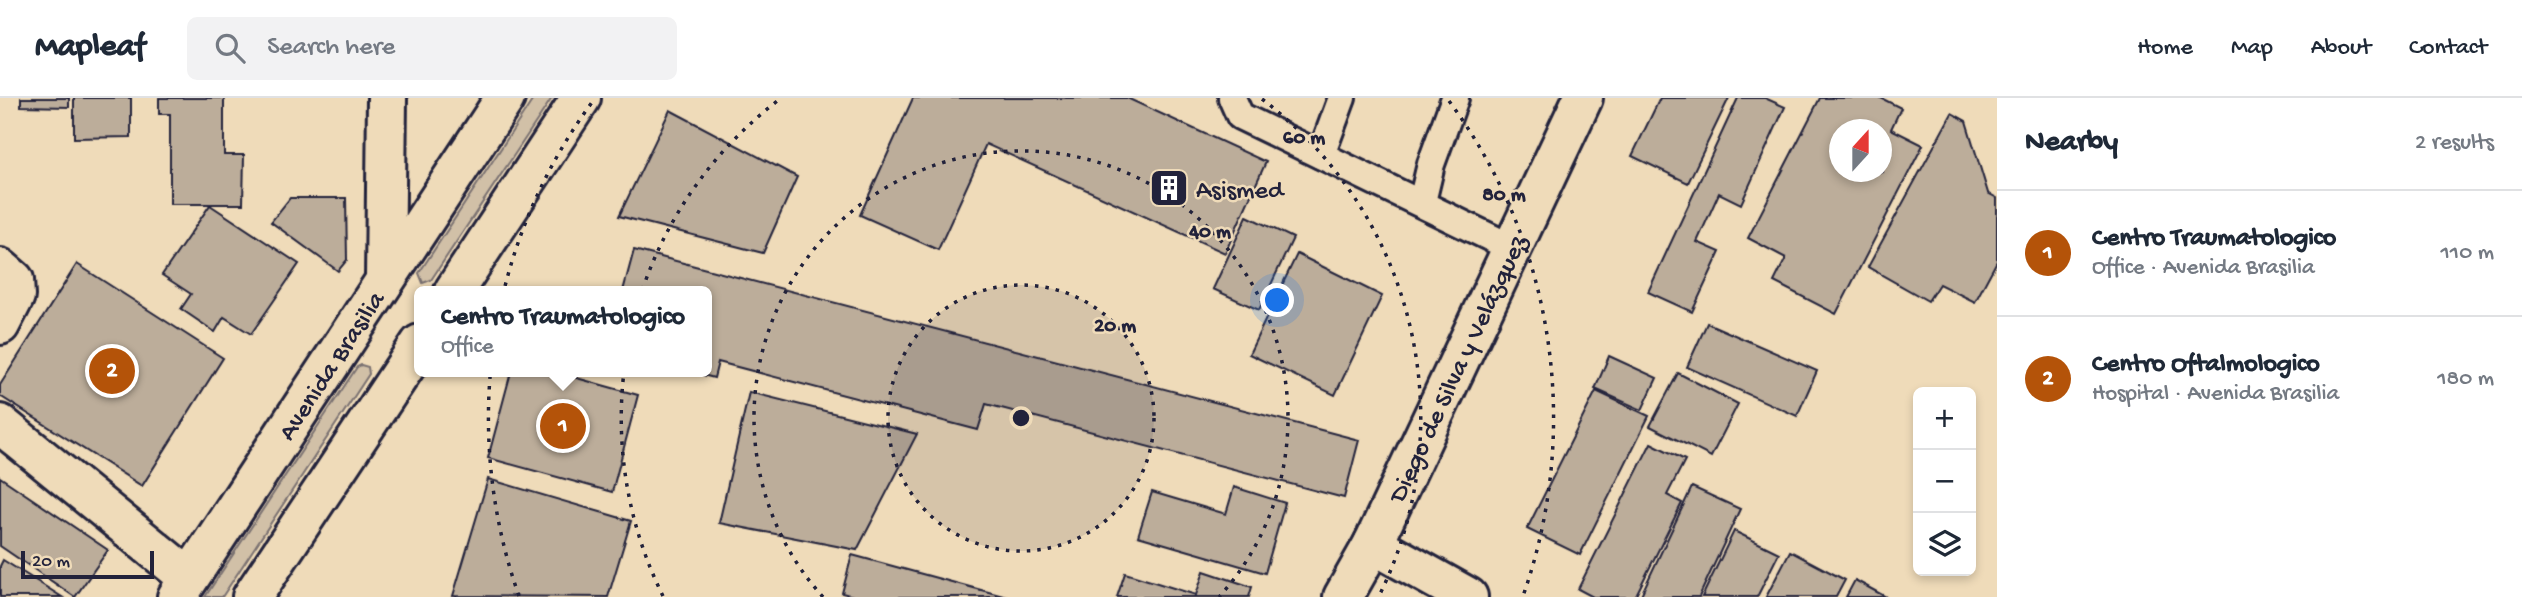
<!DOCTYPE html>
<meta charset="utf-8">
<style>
:root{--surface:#fff;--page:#f2f2f3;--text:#1f2937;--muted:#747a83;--line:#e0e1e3;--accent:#b45309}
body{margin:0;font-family:"Gochi Hand",sans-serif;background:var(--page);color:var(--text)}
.controls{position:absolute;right:21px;bottom:21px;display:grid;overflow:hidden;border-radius:10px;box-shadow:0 4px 10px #0003}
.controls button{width:63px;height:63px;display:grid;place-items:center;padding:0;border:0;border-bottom:2px solid var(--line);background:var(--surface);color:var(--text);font:35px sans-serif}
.compass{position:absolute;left:1829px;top:21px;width:63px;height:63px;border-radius:50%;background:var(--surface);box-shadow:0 4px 10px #0003;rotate:21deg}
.scale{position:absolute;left:21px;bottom:18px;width:133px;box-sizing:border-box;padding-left:7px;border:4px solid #22223b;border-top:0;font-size:19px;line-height:24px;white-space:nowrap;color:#22223b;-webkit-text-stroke:5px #efdbb9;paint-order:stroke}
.you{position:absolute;left:1278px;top:203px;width:24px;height:24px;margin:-18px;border:5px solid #fff;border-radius:50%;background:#1a73e8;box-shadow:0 0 0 10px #1a73e833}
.badge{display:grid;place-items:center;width:46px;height:46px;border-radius:50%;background:var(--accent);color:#fff;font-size:23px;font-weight:700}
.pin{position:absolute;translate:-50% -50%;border:4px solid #fff;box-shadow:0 2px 7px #0006}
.popup{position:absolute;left:414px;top:188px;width:298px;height:91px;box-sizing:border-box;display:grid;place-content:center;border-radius:10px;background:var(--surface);filter:drop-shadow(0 2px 5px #0005);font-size:23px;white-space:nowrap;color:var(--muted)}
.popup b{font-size:26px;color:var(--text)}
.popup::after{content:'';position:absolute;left:50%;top:100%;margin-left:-14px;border:14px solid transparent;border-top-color:var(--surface)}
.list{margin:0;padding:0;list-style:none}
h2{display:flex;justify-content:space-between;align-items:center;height:91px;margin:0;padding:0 28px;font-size:30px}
h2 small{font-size:23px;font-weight:400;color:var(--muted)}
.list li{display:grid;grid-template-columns:46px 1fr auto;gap:21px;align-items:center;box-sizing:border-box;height:126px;padding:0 28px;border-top:2px solid var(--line)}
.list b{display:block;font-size:26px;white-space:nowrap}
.list p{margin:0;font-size:23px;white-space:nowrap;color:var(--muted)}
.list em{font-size:23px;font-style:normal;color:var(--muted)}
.icon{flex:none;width:38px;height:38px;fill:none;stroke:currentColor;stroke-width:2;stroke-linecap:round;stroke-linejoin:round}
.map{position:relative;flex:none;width:1997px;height:499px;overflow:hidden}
header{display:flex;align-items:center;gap:42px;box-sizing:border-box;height:98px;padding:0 35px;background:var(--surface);border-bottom:2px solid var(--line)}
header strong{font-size:33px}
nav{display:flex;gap:38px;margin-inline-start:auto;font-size:24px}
.search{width:490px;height:63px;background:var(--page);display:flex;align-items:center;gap:18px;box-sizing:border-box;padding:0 24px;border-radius:10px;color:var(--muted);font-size:26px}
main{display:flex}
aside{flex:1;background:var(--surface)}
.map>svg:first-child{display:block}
.green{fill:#d1c0a7;stroke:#7a7171;stroke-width:2}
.building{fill:#bcad9a;stroke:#22223b;stroke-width:2;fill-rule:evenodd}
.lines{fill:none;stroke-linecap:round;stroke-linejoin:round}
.service-casing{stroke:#22223b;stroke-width:32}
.minor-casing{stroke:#22223b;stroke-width:44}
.primary-casing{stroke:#22223b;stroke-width:44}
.service{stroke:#efdbb9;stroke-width:26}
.minor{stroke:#efdbb9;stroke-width:38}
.primary{stroke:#efdbb9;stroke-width:38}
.ring{fill:none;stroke:#22223b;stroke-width:3.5;stroke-dasharray:3.5 7}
.labels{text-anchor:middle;stroke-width:5;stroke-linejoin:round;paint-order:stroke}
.poi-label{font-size:26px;fill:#22223b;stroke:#efdbb9;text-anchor:start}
.street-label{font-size:26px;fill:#22223b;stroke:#efdbb9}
.centre{fill:#22223b;stroke:#efdbb9;stroke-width:3.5}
.ring-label{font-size:21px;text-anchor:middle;font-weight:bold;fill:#22223b;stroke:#efdbb9;stroke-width:5;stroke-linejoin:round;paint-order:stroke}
</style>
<header>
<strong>Mapleaf</strong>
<div class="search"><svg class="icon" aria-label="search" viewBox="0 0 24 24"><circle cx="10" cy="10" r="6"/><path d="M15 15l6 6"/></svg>Search here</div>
<nav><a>Home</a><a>Map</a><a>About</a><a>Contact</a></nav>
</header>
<main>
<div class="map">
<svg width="1997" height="499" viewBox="0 0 1997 499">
<rect width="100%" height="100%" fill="#efdbb9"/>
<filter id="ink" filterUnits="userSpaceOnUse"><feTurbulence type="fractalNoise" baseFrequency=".0143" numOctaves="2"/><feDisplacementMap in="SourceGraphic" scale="14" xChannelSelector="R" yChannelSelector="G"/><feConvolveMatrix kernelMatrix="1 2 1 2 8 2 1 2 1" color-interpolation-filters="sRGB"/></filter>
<g filter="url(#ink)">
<g class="green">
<path d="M534 0H552L431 182 423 185 419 175Z"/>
<path d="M361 267 368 269 369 276 222 499H205L357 269Z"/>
</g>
<g class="building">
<path d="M21 0H69V9L21 8Z"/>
<path d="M74 0H131V39L74 40Z"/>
<path d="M159 0H224V57H244L243 106H170V16H159Z"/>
<path d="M913 0H1127L1266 64 1225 155 986 46 938 152 860 117Z"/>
<path d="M1660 0H1729L1688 85 1632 58Z"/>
<path d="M1738 0H1765L1785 9 1741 106 1719 95 1697 144 1720 154 1692 214 1648 194Z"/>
<path d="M1820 0H1881L1901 10 1891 31 1923 47 1836 216 1774 184 1786 160 1748 140ZM1840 32H1882V74H1840Z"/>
<path d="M670 12 797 79 763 155 619 118Z"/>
<path d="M1952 15 1966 23 1988 95 1997 100V163L1975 204 1939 186 1928 203 1868 169Z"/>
<path d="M290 100H346L347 162 338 173 271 124Z"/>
<path d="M210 107 299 166 251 236 224 219 215 234 181 211 191 196 162 177Z"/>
<path d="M1247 118 1293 140 1259 212 1213 191Z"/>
<path d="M634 152 1359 342 1344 400 986 306 978 332 718 264 714 280 692 274H706V193H623Z"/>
<path d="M1297 156 1382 198 1335 297 1249 256Z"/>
<path d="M77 166 223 260 142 388 0 298V287Z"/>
<path d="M1707 225 1817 273 1797 318 1687 269Z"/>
<path d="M1609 258 1657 280 1642 312 1595 291Z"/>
<path d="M511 274H555L638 297 612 394 488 360Z"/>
<path d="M1678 275 1738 306 1711 359 1650 328Z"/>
<path d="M1596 293 1649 318 1580 457 1527 431Z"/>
<path d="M749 294 917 336 857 452 719 425Z"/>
<path d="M1651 345 1685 362 1667 397 1682 405 1635 499H1593L1578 491Z"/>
<path d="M0 379 108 452 75 499 0 448Z"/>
<path d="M488 381 631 423 608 499 453 498Z"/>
<path d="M1234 389 1285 405 1265 475 1138 438 1152 394 1226 416Z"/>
<path d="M1692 389 1740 411 1699 499H1640Z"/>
<path d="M1734 433 1779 455 1757 499H1702Z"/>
<path d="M1790 453 1845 482 1836 499H1766Z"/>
<path d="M852 457 1007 499H857L842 495Z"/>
<path d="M3 462 62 499H0V468Z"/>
<path d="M1204 473 1252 489 1249 499H1117L1125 475 1196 497Z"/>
<path d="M1855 482 1886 499H1846Z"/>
</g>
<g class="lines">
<g class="service-casing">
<g id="service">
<path d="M1232 0 1240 18 1512 150"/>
<path d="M1321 57 1342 0"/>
<path d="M1422 104 1431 66 1455 0"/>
</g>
</g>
<g class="minor-casing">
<g id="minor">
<path d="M0 170 14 182 15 198 0 227"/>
<path d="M385 182 387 0"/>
<path d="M0 326 189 480"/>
<path d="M1373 446 1468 499"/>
<path id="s1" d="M1343 499 1373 446 1583 0"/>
</g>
</g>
<g class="primary-casing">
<g id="primary">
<path d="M454 193 581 0"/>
<path id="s2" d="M177 499 505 0"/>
<path d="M252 499 420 246"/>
</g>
</g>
<use href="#service" class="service"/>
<use href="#minor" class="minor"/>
<use href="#primary" class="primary"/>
</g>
</g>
<circle cx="1021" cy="320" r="133" fill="#22223b" fill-opacity=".12"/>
<g class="ring">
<circle cx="1021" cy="320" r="133"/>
<path d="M823 499A267 267 0 1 1 1219 499"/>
<path d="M663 498A400 400 0 0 1 780 1M1262 1A400 400 0 0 1 1379 498"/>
<path d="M519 498A533 533 0 0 1 593 3M1449 3A533 533 0 0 1 1523 498"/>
</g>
<defs>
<g id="building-square" transform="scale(2.0125)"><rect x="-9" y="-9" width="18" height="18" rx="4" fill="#22223b" stroke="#efdbb9"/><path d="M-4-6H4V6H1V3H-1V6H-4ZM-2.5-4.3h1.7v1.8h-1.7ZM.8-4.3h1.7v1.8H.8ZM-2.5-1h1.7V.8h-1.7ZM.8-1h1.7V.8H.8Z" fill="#fff"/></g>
</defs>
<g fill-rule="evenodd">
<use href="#building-square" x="1169" y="90"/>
</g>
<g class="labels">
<g class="poi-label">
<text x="1196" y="99">Asismed</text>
</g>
<g class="street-label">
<text dy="9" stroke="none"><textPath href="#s2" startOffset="278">Avenida Brasilia</textPath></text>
<text dy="9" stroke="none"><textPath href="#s1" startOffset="256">Diego de Silva y Velázquez</textPath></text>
</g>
</g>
<circle cx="1021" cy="320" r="10" class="centre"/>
<g class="ring-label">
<text x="1304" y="45">60 m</text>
<text x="1504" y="102">80 m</text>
<text x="1210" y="139">40 m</text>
<text x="1115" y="233">20 m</text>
</g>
</svg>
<div class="controls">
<button>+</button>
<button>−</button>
<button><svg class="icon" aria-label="layers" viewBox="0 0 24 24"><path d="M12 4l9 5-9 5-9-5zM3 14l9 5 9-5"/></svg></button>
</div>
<svg class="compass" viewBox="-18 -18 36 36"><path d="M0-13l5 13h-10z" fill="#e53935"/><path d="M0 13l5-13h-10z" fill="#747a83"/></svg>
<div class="scale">20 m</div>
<div class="you"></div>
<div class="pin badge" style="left:563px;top:328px">1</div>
<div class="popup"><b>Centro Traumatologico</b>Office</div>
<div class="pin badge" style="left:112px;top:273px">2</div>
</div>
<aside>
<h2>Nearby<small>2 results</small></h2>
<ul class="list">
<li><span class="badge">1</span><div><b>Centro Traumatologico</b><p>Office · Avenida Brasilia</p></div><em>110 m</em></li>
<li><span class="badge">2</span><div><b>Centro Oftalmologico</b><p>Hospital · Avenida Brasilia</p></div><em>180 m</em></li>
</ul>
</aside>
</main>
